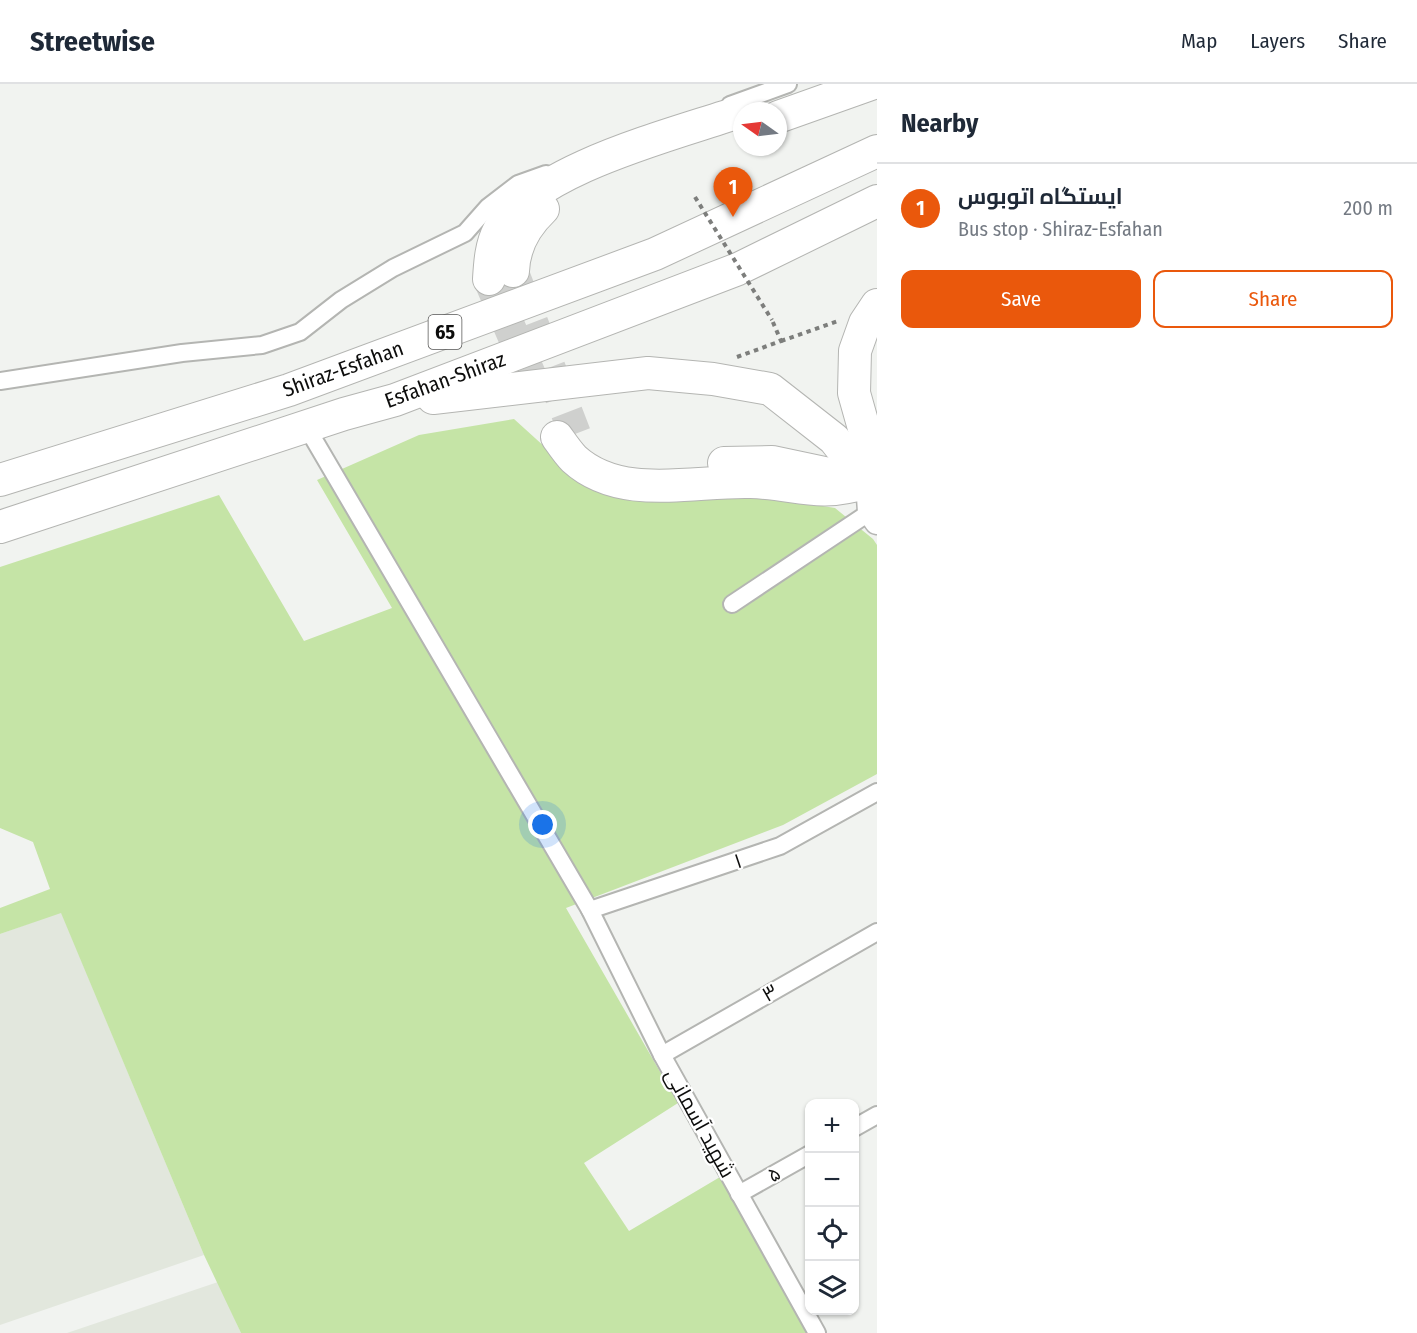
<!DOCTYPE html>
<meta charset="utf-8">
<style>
:root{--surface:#fff;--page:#f6f6f7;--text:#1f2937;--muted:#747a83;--line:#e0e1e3;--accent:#ea580c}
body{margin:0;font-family:"Fira Sans Condensed",Cairo,sans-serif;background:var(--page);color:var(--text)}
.controls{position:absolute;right:18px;bottom:18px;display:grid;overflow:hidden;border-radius:12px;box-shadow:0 2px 4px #0004}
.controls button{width:54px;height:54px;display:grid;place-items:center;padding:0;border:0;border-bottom:2px solid var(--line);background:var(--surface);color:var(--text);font:30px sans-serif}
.compass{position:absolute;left:733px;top:18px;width:54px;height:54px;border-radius:50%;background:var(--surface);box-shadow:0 2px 4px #0004;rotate:284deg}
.you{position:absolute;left:543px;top:741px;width:21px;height:21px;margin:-15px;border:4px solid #fff;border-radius:50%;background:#1a73e8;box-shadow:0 0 0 9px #1a73e833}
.badge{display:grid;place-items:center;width:39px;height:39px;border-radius:50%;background:var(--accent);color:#fff;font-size:20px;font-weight:700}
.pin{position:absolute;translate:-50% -50px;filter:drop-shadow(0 2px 3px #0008)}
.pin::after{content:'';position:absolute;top:32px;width:21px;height:18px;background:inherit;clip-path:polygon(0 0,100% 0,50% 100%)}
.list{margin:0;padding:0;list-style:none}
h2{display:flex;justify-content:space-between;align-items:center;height:78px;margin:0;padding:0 24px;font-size:26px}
h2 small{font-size:20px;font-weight:400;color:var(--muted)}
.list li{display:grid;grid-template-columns:39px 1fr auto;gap:18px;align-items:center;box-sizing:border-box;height:90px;padding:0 24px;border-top:2px solid var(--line)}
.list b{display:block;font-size:22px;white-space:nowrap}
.list p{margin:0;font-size:20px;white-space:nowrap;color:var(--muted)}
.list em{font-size:20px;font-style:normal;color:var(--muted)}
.actions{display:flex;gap:12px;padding:18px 24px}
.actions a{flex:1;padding:14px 0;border:2px solid var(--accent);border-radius:12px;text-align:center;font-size:21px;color:var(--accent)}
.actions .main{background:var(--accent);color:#fff}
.icon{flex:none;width:33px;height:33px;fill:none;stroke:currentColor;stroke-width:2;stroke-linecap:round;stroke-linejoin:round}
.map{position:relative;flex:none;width:877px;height:1249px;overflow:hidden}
header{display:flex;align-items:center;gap:36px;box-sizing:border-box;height:84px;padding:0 30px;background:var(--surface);border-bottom:2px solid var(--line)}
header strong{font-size:28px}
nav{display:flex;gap:33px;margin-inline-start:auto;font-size:21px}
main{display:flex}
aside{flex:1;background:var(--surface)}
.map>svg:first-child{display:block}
.built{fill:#e2e7dd}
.green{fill:#c5e4a6}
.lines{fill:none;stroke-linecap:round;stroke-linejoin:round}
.highway-tunnel{stroke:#cfd0ce;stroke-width:32;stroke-dasharray:32 16;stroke-linecap:butt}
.street-casing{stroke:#b4b5b2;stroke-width:20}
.secondary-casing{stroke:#b4b5b2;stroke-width:27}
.highway-casing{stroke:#b4b5b2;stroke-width:34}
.path{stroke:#7d7e7c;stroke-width:4;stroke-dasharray:4.5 4.5;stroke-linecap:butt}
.street{stroke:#fff;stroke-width:16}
.secondary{stroke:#fff;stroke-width:24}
.highway{stroke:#fff;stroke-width:32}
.path-bridge{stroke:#7d7e7c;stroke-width:4;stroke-dasharray:4.5 4.5;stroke-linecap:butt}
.labels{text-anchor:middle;stroke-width:4.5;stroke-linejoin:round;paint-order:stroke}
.shield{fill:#fff;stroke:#565655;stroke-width:1.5}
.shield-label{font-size:20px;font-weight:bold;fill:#0d0d0c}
.street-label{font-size:21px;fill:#0d0d0c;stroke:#fff}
</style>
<header>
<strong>Streetwise</strong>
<nav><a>Map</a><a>Layers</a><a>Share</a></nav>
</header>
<main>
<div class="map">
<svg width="877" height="1249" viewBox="0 0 877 1249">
<rect width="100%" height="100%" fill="#f1f3f0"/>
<g class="built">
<path d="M61 828 204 1171 0 1241V850Z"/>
<path d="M218 1198 241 1249H67Z"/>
</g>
<path class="green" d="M514 335 578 393 756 411 835 424 873 455 877 461V690L783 741 566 824 678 1019 584 1079 629 1147 720 1093 809 1249H241L204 1171 61 829 0 850V824L50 805 33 758 0 744V483L219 411 304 557 392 524 317 396 419 351Z"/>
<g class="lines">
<g class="highway-tunnel">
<path d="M515 194 575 350"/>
<path d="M489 195 531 293"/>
</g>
<g class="street-casing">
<g id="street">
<path d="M730 21 788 0"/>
<path d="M0 297 182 269 262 261 300 248 341 216 393 184 465 149 488 123 518 100 546 90"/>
<path d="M306 342 590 826 662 971 817 1249"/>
<path d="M732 520 870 428"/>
<path d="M590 826 780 762 877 708"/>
<path d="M662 971 877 848"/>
<path d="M854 1044 877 1031"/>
<path d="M739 1110 810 1070"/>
</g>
</g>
<g class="secondary-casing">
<path id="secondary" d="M877 401 868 398 870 428 877 438"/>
</g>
<g class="highway-casing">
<g id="highway">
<path d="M778 33 871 0"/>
<path d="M513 187C514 162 525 142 543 125"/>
<path d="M489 195C490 179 491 161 499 146 534 84 676 50 742 27"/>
<path d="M433 314 648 289 713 295 770 305 834 355 868 398"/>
<path d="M557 353C562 360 568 369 574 375 621 418 695 396 751 398 800 400 816 414 868 398"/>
<path d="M724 379 772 378 838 392"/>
<path d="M0 396 289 306 655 170 877 67"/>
<path d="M868 398 872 373 854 309 855 267 865 239 877 221"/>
<path d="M0 443 344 330 395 316 738 185 877 117"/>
</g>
</g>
<g class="path">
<path d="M781 257 838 237"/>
<path d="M737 273 781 257 772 236"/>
</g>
<use href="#street" class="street"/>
<use href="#secondary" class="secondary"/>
<use href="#highway" class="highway"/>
<path class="path-bridge" d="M695 113 772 236"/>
</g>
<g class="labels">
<rect class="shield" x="428.5" y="231" width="33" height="34" rx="4.5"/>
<g class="shield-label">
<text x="445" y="255">65</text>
</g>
<g class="street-label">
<text transform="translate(343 285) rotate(-20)" y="7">Shiraz-Esfahan</text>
<text transform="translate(445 296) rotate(-20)" y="7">Esfahan-Shiraz</text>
<text transform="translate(738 777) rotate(-19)" y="7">۱</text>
<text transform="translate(770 909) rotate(-30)" y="7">۳</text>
<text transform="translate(700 1039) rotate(61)" y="7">شهید آسمانی</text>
<text transform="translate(774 1090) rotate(-30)" y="7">۵</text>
</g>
</g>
</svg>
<div class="controls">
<button>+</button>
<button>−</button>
<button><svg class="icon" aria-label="locate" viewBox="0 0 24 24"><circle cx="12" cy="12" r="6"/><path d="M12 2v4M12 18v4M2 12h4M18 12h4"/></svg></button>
<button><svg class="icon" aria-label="layers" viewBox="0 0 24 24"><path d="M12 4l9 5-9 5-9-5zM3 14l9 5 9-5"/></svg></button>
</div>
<svg class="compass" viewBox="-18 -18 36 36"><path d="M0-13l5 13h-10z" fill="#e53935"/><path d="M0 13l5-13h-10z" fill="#747a83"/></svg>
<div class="you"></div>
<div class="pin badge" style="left:733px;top:133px">1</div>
</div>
<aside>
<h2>Nearby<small></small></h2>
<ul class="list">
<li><span class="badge">1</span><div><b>ایستگاه اتوبوس</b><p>Bus stop · Shiraz-Esfahan</p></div><em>200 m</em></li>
</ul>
<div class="actions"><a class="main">Save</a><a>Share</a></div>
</aside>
</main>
